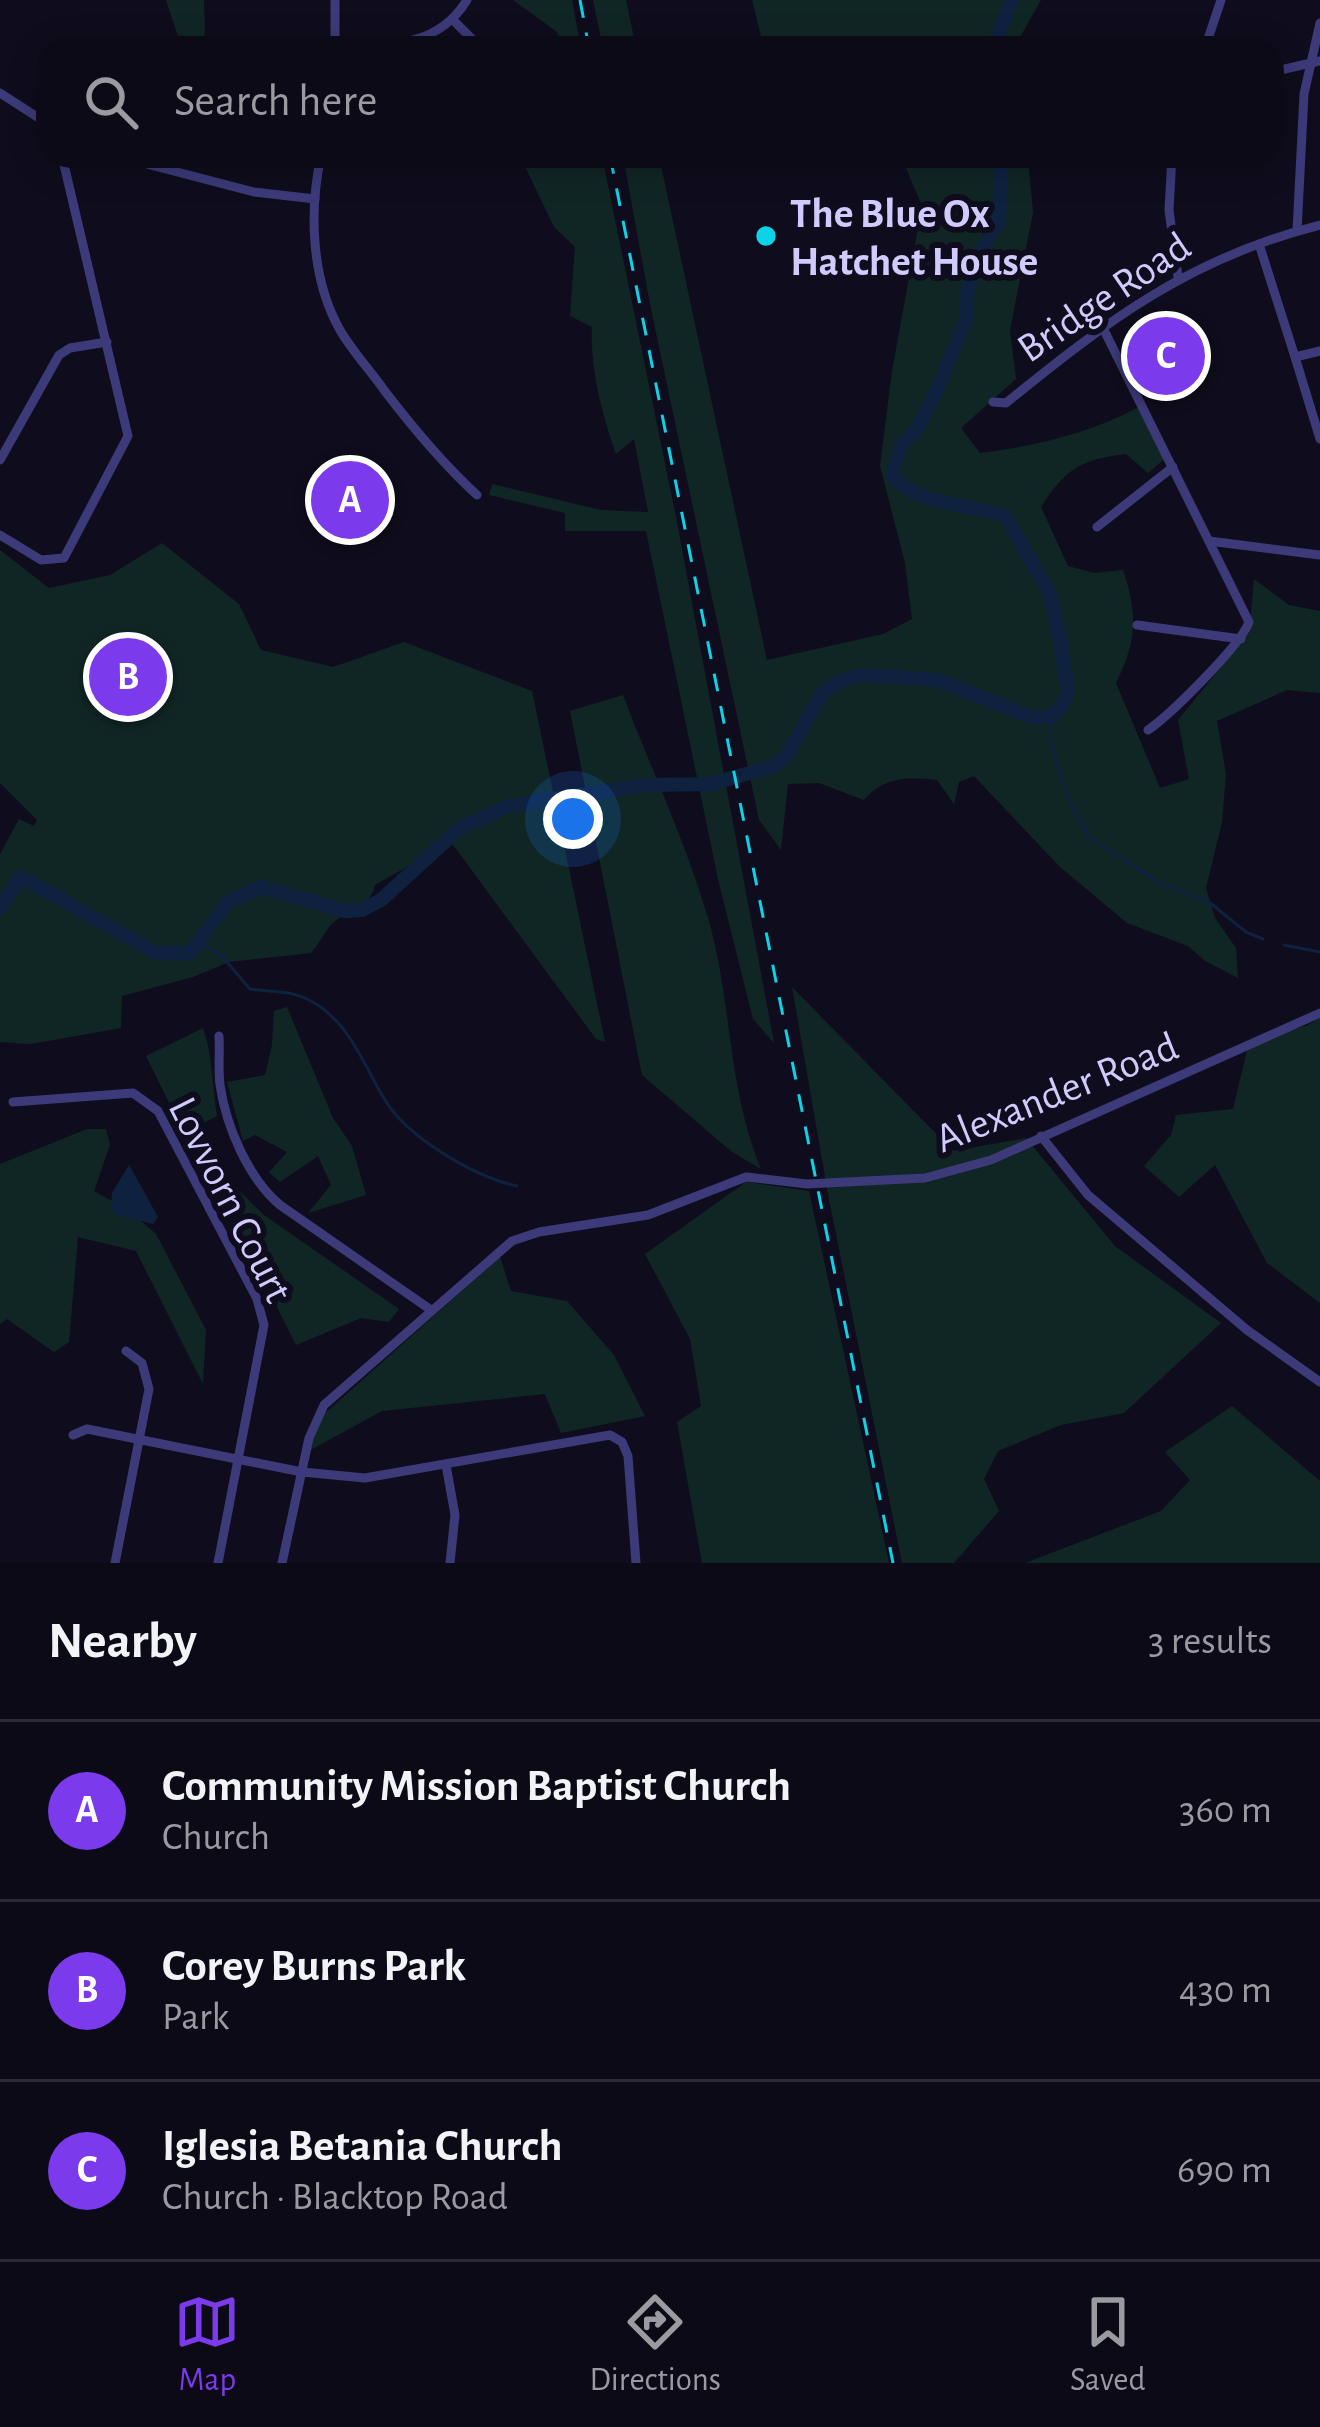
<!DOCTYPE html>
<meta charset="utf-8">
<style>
:root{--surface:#0b0a16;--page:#14131f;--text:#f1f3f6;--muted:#9a9aa1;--line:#2b2b35;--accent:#7c3aed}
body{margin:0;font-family:"Alegreya Sans",sans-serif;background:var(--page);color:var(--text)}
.you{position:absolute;left:573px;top:819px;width:42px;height:42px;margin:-30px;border:9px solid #fff;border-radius:50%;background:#1a73e8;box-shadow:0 0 0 18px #1a73e833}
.badge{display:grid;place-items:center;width:78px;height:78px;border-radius:50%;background:var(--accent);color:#fff;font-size:39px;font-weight:700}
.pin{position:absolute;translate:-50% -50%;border:6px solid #fff;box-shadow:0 3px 12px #0006}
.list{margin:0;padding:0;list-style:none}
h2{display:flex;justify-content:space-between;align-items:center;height:156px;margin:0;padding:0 48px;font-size:51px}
h2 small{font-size:39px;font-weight:400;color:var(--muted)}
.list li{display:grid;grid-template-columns:78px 1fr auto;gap:36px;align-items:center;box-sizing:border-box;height:180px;padding:0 48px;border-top:3px solid var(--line)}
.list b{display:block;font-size:45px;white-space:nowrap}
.list p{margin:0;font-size:39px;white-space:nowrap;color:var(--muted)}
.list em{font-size:39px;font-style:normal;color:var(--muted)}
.icon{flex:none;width:66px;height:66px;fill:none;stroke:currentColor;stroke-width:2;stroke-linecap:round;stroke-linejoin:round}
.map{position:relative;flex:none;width:1320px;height:1563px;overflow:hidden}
.search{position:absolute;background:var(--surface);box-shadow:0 6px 30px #0003;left:36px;right:36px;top:36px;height:132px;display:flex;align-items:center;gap:30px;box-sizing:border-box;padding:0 42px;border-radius:36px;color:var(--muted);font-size:45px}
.sheet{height:696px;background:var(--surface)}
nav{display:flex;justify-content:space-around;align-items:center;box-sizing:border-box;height:168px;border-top:3px solid var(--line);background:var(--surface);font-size:33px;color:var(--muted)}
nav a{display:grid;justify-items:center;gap:6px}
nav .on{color:var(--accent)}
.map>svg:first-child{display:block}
.green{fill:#102625}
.water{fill:#0e223f}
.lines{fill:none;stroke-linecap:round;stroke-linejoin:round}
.stream{stroke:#0e223f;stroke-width:3}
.river{stroke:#0e223f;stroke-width:14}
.minor{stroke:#3c3a79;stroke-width:9}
.rail{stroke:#0cd3e8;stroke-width:3;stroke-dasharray:18 15;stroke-linecap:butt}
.poi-dot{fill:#0cd3e8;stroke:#0f0d1d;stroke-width:4.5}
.labels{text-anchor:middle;stroke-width:12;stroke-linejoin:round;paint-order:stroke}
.poi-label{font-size:42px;font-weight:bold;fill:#d0cbfc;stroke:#0f0d1d;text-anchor:start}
.street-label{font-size:42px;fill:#d0cbfc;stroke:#0f0d1d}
</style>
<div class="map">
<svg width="1320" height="1563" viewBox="0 0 1320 1563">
<rect width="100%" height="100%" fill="#0f0d1d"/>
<g class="green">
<path d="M166 0H204L205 48H182Z"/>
<path d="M513 0H572L581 48H563L557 32Z"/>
<path d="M593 0H626L636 48H603Z"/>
<path d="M752 0H1041L1014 48H764Z"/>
<path d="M520 156H602L676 517 774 1043 753 1019 718 879 646 531H565V513L489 495 492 484 601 510 648 512 634 439 616 454C602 414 590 369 592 327L570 316 575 247 554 227Z"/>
<path d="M623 156H659L767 660 883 634 912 619 905 563 880 466 892 371 922 206 901 156H1033L1029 169 1033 212 1010 330 1016 379 961 428 980 453C1032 447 1095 432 1140 406L1168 456 1148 473 1126 454C1082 459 1065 469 1041 507L1068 566 1094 573 1123 570C1138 615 1137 640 1116 683L1160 788 1189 779 1178 720 1249 633 1254 579 1289 605 1320 611V693L1287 690 1217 721 1226 774 1222 822 1206 888 1215 918 1236 948 1238 978 1205 961 1188 946 1127 923 1060 867 974 776 959 782 954 804 937 780C909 776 883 777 864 800L819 783 788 784 781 850 759 820 650 304Z"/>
<path d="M162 543 239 604 261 650 333 667 404 642 532 691 605 1042 596 1039 451 842 375 885C370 910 345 909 329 927 323 935 318 945 311 953L229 962 193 977 122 996 121 1028 31 1044 0 1042V854L19 819 34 826 37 820 0 783V550L49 588 110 575Z"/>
<path d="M623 695C651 769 686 843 708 918 733 1004 726 1083 761 1169L732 1152 642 1075 570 711Z"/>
<path d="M792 987 953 1151 1026 1138 1115 1246 1221 1323 1124 1413 1061 1425 998 1451 984 1479 999 1511 954 1563H902L828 1194Z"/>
<path d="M287 1007 333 1118 352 1146 366 1195 308 1213 331 1185 318 1156 280 1182 269 1172 287 1152 255 1135 243 1141 227 1082 265 1075 272 1045 274 1011Z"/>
<path d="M1320 1018V1303L1267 1263 1215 1165 1179 1197 1144 1166 1171 1135 1176 1115 1233 1109 1249 1042 1306 1026Z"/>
<path d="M203 1028C213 1056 212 1086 217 1116L184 1133 146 1056Z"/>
<path d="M87 1129H106L110 1145 94 1191 128 1210 156 1234 206 1330 203 1384 136 1251 78 1237 69 1342 54 1352 7 1319 0 1324V1164Z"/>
<path d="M220 1172 264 1215 399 1309 389 1322 361 1318 296 1345 220 1193Z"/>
<path d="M746 1182 809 1191 889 1563H702L677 1422 701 1406 690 1339 645 1254Z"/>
<path d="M500 1257 511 1291 567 1301 614 1355 645 1416 561 1433 545 1394 382 1411 303 1454 323 1415Z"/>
<path d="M1232 1406 1320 1481V1563H1025L1161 1511 1190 1480 1165 1452Z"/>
</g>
<path class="water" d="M129 1165 158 1217 153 1224 116 1215 111 1210 112 1193Z"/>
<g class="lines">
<g class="stream">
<path d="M1052 717 1050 734 1055 758 1072 807 1090 838 1162 884 1209 902 1246 932 1263 939"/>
<path d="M198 941 220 954 250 989C268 992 288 990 305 998 349 1018 362 1063 385 1100 408 1138 475 1177 517 1186"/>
<path d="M1284 945 1320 952"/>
</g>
<g class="river">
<path d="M993 48 1012 0"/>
<path d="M0 908 21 877 156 953H190L228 902 261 887 345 911 362 910 381 900 460 828 509 806 645 785 711 784 774 766 788 754 822 693 841 681 861 675 938 680 1031 717H1052L1064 703 1068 690 1057 623 1051 596 1006 517C973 504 915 506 892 475L901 445 916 431 935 394 967 318V293L976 260 999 221 1001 156"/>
</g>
<g class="minor">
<path d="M335 0V48"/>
<path d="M453 20 481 48"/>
<path d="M294 48C356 37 428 64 467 0"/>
<path d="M1205 48 1221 0"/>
<path d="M1272 72 1320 61"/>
<path d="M0 93 48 124"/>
<path d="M116 156 254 192 315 199"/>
<path d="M321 156C309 211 311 279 340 330 352 351 370 370 384 390 413 428 442 463 477 495"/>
<path d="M1172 156 1169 210 1178 277"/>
<path d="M1297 231 1304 94 1320 23"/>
<path d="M1259 244 1295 357 1320 351"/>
<path d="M1103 328 1249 622C1241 645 1170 715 1148 730"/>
<path d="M1295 357 1320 439"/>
<path d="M993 402 1006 403C1108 320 1190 258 1320 225"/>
<path d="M0 460 59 355 70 348 107 342"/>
<path d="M1097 527 1173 467"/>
<path d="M0 535 41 560 64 558 128 436 62 156"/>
<path d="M1209 541 1320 555"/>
<path d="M1137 625 1241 639"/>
<path d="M219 1036C220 1052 218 1069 220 1085 226 1126 248 1178 280 1205L431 1310"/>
<path d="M13 1102 133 1093 158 1111 257 1299 264 1325 218 1563"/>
<path d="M1041 1136 1088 1195 1247 1330 1320 1382"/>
<path d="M73 1435 87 1429 302 1472 365 1478 610 1435 622 1442 628 1456 636 1563"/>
<path d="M446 1465 455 1515 450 1563"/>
<path d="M115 1563 149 1389 142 1363 126 1351"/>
<path d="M282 1563 309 1438 324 1405 512 1241 539 1232 648 1215 746 1177 807 1184 925 1178 991 1160 1320 1013"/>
</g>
<g class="rail">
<path d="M580 0 589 48"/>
<path d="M610 156 893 1563"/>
</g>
</g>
<circle class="poi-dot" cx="766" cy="236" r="12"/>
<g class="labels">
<g class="poi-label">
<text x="790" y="227">The Blue Ox<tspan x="790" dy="48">Hatchet House</tspan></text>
</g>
<g class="street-label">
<text transform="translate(1103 296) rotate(-34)" y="15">Bridge Road</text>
<text transform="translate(1056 1091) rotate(-22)" y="15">Alexander Road</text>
<text transform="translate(232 1199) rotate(63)" y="15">Lovvorn Court</text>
</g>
</g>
</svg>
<div class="you"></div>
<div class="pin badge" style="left:350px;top:500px">A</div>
<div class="pin badge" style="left:128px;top:677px">B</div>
<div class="pin badge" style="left:1166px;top:356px">C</div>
<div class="search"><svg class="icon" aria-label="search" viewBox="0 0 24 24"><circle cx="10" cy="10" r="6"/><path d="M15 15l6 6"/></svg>Search here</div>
</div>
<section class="sheet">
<h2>Nearby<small>3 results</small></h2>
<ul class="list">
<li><span class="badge">A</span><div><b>Community Mission Baptist Church</b><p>Church</p></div><em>360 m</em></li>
<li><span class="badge">B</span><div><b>Corey Burns Park</b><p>Park</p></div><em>430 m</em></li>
<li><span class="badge">C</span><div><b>Iglesia Betania Church</b><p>Church · Blacktop Road</p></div><em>690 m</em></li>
</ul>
</section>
<nav>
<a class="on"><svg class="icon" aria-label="map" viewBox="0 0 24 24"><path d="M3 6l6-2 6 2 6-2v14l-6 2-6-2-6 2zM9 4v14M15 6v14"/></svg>Map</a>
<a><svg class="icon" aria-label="directions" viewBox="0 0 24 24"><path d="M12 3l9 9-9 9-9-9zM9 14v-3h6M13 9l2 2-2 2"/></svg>Directions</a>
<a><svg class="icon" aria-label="saved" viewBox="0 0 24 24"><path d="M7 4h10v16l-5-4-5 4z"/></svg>Saved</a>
</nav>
